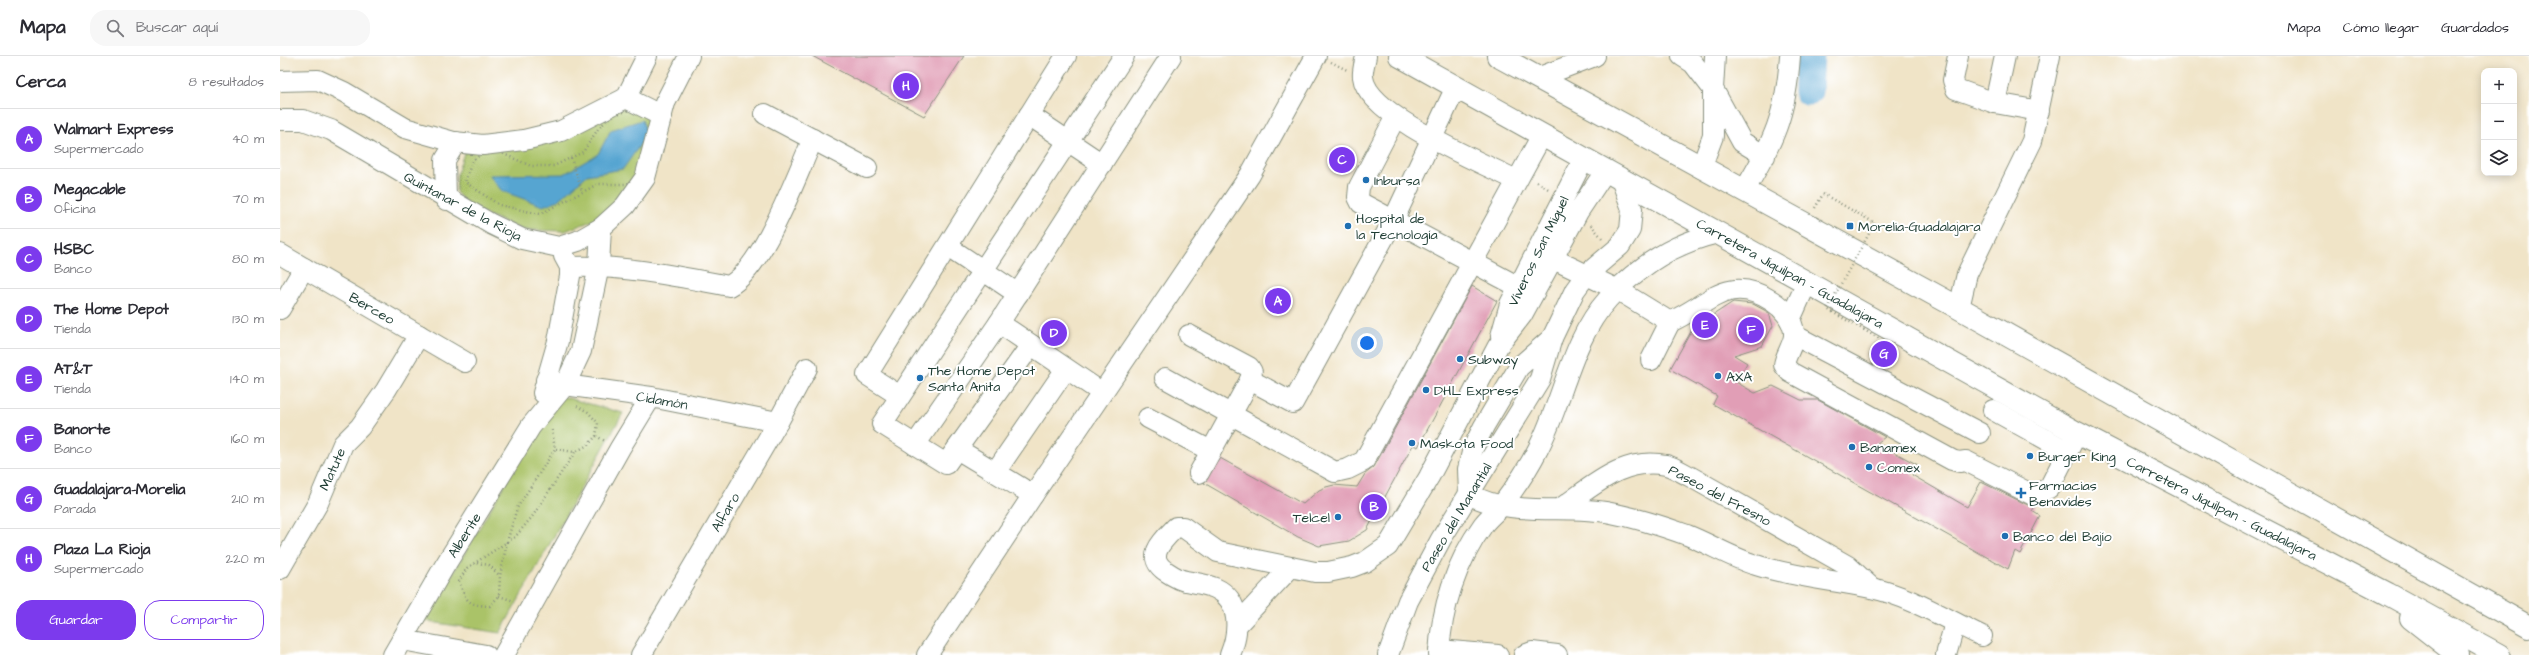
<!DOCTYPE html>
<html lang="es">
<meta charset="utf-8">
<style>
:root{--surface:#fff;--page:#f7f7f7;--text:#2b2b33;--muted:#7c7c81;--line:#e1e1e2;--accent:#7c3aed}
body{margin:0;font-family:"Architects Daughter",sans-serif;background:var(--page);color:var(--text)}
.controls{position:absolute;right:12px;top:12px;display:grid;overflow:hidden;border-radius:8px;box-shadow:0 2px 10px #0003}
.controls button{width:36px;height:36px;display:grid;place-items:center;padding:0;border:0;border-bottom:1px solid var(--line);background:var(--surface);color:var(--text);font:20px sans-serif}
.you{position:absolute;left:1087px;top:287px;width:14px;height:14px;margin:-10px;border:3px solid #fff;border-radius:50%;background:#1a73e8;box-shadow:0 0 0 6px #1a73e833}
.badge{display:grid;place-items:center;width:26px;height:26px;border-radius:50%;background:var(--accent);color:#fff;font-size:13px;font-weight:700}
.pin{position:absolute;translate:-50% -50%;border:2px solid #fff;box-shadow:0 1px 4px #0006}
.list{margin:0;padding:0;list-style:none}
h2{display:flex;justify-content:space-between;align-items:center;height:52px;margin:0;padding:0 16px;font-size:17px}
h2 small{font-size:13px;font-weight:400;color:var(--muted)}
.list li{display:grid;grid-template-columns:26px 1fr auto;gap:12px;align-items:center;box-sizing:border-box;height:60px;padding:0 16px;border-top:1px solid var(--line)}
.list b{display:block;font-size:15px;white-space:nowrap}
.list p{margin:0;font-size:13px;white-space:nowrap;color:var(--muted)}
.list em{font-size:13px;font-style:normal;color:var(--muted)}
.actions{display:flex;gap:8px;padding:12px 16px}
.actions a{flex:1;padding:9px 0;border:1px solid var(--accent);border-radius:16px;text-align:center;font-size:14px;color:var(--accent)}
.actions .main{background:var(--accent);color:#fff}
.icon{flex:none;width:22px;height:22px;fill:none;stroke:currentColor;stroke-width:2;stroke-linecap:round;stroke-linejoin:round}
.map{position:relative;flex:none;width:2249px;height:599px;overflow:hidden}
header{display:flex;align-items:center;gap:24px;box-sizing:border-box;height:56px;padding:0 20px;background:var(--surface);border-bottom:1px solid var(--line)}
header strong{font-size:19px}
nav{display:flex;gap:22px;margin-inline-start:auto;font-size:14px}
.search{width:280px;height:36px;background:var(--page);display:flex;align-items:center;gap:10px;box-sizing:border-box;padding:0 14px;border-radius:16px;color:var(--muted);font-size:15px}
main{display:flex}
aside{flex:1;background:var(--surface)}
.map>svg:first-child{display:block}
.green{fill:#aac368;stroke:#64804e}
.water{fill:#57a5d1;stroke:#3b7182}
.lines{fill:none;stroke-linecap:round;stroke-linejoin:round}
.river{stroke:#57a5d1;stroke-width:29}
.building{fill:#e19eb6}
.minor-casing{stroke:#88907e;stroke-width:22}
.highway-casing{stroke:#88907e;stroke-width:24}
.path{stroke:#88907e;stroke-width:2.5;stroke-dasharray:1 3;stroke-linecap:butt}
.minor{stroke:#fff;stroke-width:20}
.highway{stroke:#fff;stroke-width:22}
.path-bridge{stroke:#88907e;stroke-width:2.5;stroke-dasharray:1 3;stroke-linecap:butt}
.poi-dot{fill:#1f6fb2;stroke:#fff;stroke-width:1.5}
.labels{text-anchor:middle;stroke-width:4;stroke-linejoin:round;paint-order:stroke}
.poi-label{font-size:14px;fill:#1f3d34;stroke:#fff;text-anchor:start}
.street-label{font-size:14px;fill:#1f3d34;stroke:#fff}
</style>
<header>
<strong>Mapa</strong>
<div class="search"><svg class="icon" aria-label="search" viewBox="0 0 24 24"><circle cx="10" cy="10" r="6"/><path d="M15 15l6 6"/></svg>Buscar aquí</div>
<nav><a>Mapa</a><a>Cómo llegar</a><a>Guardados</a></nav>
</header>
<main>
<aside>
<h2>Cerca<small>8 resultados</small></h2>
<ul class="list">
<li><span class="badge">A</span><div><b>Walmart Express</b><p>Supermercado</p></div><em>40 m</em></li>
<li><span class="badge">B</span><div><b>Megacable</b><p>Oficina</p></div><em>70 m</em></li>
<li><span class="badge">C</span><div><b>HSBC</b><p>Banco</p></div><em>80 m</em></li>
<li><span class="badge">D</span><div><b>The Home Depot</b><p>Tienda</p></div><em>130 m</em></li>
<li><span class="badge">E</span><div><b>AT&amp;T</b><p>Tienda</p></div><em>140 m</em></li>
<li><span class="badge">F</span><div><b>Banorte</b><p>Banco</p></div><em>160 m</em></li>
<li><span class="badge">G</span><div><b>Guadalajara-Morelia</b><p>Parada</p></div><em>210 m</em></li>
<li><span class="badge">H</span><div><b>Plaza La Rioja</b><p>Supermercado</p></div><em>220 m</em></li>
</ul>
<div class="actions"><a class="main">Guardar</a><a>Compartir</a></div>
</aside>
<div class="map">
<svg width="2249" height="599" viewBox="0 0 2249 599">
<rect width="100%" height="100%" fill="#fff"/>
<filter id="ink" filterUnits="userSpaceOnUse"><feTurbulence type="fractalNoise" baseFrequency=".025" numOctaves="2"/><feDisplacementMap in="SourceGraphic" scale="8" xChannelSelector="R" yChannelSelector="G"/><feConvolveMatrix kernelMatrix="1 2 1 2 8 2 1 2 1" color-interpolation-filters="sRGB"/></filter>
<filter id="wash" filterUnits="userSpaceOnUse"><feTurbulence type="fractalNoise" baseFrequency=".012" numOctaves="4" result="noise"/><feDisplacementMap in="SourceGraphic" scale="16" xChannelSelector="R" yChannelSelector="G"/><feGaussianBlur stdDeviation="0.9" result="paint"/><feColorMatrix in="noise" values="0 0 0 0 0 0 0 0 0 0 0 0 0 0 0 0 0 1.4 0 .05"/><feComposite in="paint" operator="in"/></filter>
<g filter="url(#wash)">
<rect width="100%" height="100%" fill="#f0e4c7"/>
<g class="green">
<path d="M346 51 361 55 369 65 365 115 354 133 317 163 285 175 243 174 189 151 176 136 177 118 184 97Z"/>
<path d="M277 339 343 357 220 577 145 565Z"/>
</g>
<path class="water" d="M362 64 367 79 343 113 307 119 279 144 263 150 222 135 209 119 284 118 318 98 331 74Z"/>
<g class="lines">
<path class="river" d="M1528 35 1530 0"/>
</g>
<g id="blocks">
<g class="building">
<path d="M532 0H684L644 60Z"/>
<path d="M1192 230 1217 245 1138 391 1133 389 1087 474 1069 485 1039 490 1018 481 924 427 940 402 1023 448 1039 434 1046 431 1054 429 1077 431 1085 418 1094 411Z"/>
<path d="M1453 246 1473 248 1486 255 1489 257 1493 270 1482 290 1454 299 1467 307 1456 326 1475 337 1493 330 1521 344H1538L1605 381 1597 387 1638 409 1632 419 1687 451 1701 426 1748 449 1755 450 1752 455 1760 460 1740 498 1735 495 1728 513 1433 348 1437 340 1390 313 1413 272Z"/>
</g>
</g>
</g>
<g filter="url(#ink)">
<use href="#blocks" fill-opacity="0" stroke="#88907e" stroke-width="1"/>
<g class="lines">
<g class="minor-casing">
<g id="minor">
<path d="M1086 0C1085 6 1082 15 1083 21 1087 60 1203 107 1236 124"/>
<path d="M1402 0 1413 7 1433 33V80L1421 112"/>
<path d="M1435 0 1433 33 1462 86 1485 100"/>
<path d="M1678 0 1673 24 1676 33 1715 47 1759 55"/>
<path d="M1257 22 1315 0"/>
<path d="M0 25 38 24 64 36 125 72 174 86 203 89 244 84 281 75 346 42 367 0"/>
<path d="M346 42 382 60"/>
<path d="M1715 47 1725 0"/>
<path d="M485 58 587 112"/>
<path d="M749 59 822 108"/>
<path d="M1115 62 1079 131 1078 141 1081 147 1239 231"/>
<path d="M0 64H23L51 74 211 168 242 183 279 191 298 185 321 172 345 150 365 122 385 47 409 0"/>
<path d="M1464 135C1494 85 1506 59 1510 0"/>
<path d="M166 144 165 104 176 86"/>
<path d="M668 191 738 238"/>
<path d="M1257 195 1338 234 1390 266C1430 248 1448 217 1492 245 1503 252 1513 264 1514 277 1515 287 1505 299 1504 309L1510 316 1672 404 1679 406 1686 405 1753 439 1769 432 1797 377"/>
<path d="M0 198 185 306"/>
<path d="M290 211C344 209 396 220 449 230 484 211 516 120 533 83"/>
<path d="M1679 252 1687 218 1752 85 1770 0"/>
<path d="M0 253 24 212"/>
<path d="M1510 264 1527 226"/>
<path d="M719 267 821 336"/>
<path d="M909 279 969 311 972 316 970 324"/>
<path d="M1514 279 1700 377"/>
<path d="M1221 280 1230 248 1304 102"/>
<path d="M1272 282 1239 311 1204 370 1193 392 1188 413 1189 438C1231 462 1285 448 1331 457 1357 462 1382 470 1407 479 1430 488 1452 502 1476 509 1513 521 1553 524 1591 532 1630 540 1666 563 1702 580"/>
<path d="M751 289 666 408 602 368 844 0"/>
<path d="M1371 304 1390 266"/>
<path d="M885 322 1055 416 1068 413 1084 405 1262 79"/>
<path d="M266 324 285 329 371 341 498 366"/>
<path d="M263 337 278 285 290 220V211L284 200"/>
<path d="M620 340 587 319 786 0"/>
<path d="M1713 354 1787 395"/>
<path d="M868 362 931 395"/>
<path d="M635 389 719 267 891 0"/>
<path d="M677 393 753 439"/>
<path d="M716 415 786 313"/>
<path d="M919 417 970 324 1013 347 1113 165 1176 31"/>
<path d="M1281 452C1313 430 1344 400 1386 409 1394 411 1403 417 1411 421L1568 510 1592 532"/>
<path d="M0 513 38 447 63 388 80 371 106 334 139 279"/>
<path d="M957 569 1011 511"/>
<path d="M122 584 206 599"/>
<path d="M1159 594 1218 599"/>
<path d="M113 599 164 511 251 370 285 329 301 295 319 210 321 172"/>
<path d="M224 599 340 392 371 341"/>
<path d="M361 599 498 366 527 312"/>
<path d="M647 599 753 439 970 119 1036 0"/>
<path d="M950 599C959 577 962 544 935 532 926 528 916 527 906 525 899 524 893 520 887 516 864 501 882 485 896 471H903L938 496 1035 516H1048L1072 511 1085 506 1108 490 1149 421 1218 290 1242 259 1298 156 1326 114"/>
<path d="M1108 599 1128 545 1161 483 1260 323 1272 282 1295 234 1306 219 1340 190 1350 174 1352 153 1341 123"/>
<path d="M1159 599C1161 553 1176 506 1203 469 1208 462 1216 456 1222 449 1235 432 1248 413 1258 393 1283 345 1291 284 1328 243 1359 209 1394 187 1438 177"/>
<path d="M1244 599 1252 596 1277 599"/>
<path d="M1666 599 1675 567"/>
</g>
</g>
<g class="highway-casing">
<g id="highway">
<path d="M1120 0 1797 377 2108 538 2219 599"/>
<path d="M1218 0 1679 252 2249 571"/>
<path d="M2131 562 2178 599"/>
</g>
</g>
<g class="path">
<path d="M1051 6 1067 14"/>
<path d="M351 54 368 58 374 71 360 119 347 128H318L260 158 219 149 185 126 192 105 205 95 219 96 251 110H274L303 96 318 73 332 59Z"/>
<path d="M291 102 302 135"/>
<path d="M1257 126 1270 134"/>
<path d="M1535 152 1543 138"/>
<path d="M1311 169 1322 182"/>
<path d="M1590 300 1598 287"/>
<path d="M316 380 325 385"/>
<path d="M276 393 294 396"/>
<path d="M227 486 237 452 275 393 272 374"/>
<path d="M227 486 220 520 219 540 210 550C188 549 186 546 179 525L187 512 235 481 252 461 295 396 308 389 316 380 318 367 308 356 297 350"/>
<path d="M197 507 209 509 219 519"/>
<path d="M219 540 234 545"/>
</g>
<use href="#minor" class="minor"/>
<use href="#highway" class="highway"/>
<path class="path-bridge" d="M1543 138 1595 167 1547 253 1600 283"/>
</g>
</g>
<g class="poi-dot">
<circle cx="1086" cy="124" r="4"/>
<circle cx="1068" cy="170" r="4"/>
<rect x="1566" y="166" width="8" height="8" rx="2"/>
<circle cx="1180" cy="303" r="4"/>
<circle cx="1438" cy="320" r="4"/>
<circle cx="640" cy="322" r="4"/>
<circle cx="1146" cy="334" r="4"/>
<circle cx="1132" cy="387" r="4"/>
<circle cx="1572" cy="391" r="4"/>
<circle cx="1750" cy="400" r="4"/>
<circle cx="1589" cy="411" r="4"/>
<path d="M1739 431h4v4h4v4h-4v4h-4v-4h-4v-4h4z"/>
<circle cx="1058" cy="461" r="4"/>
<circle cx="1725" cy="480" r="4"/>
</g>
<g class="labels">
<g class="poi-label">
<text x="1094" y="129">Inbursa</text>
<text x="1076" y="167">Hospital de<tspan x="1076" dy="16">la Tecnología</tspan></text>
<text x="1578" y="175">Morelia-Guadalajara</text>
<text x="1188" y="308">Subway</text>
<text x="648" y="319">The Home Depot<tspan x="648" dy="16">Santa Anita</tspan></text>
<text x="1446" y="325">AXA</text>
<text x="1154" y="339">DHL Express</text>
<text x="1140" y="392">Maskota Food</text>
<text x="1580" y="396">Banamex</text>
<text x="1758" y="405">Burger King</text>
<text x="1597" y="416">Comex</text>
<text x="1749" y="434">Farmacias<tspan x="1749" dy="16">Benavides</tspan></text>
<text x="1050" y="466" text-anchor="end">Telcel</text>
<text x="1733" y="485">Banco del Bajío</text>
</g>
<g class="street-label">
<text transform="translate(183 150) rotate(28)" y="5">Quintanar de la Rioja</text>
<text transform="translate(1258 195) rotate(-64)" y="5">Víveros San Miguel</text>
<text transform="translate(1510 217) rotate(29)" y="5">Carretera Jiquilpan - Guadalajara</text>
<text transform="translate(92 252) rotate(30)" y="5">Berceo</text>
<text transform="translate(382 344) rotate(10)" y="5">Cidamón</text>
<text transform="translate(52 413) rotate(-66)" y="5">Matute</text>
<text transform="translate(1440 439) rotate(28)" y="5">Paseo del Fresno</text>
<text transform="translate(1942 452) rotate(27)" y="5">Carretera Jiquilpan - Guadalajara</text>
<text transform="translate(445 456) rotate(-59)" y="5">Alfaro</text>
<text transform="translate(1176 461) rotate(-59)" y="5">Paseo del Manantial</text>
<text transform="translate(184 479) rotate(-58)" y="5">Alberite</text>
</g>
</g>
</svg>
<div class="controls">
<button>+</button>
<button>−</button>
<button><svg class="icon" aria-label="layers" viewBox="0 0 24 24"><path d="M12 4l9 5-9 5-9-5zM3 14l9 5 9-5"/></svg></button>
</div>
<div class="you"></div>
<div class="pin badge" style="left:998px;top:245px">A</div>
<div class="pin badge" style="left:1094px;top:451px">B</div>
<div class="pin badge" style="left:1062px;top:104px">C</div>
<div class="pin badge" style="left:774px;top:277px">D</div>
<div class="pin badge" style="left:1425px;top:269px">E</div>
<div class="pin badge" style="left:1471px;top:274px">F</div>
<div class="pin badge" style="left:1604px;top:298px">G</div>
<div class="pin badge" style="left:626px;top:30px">H</div>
</div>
</main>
